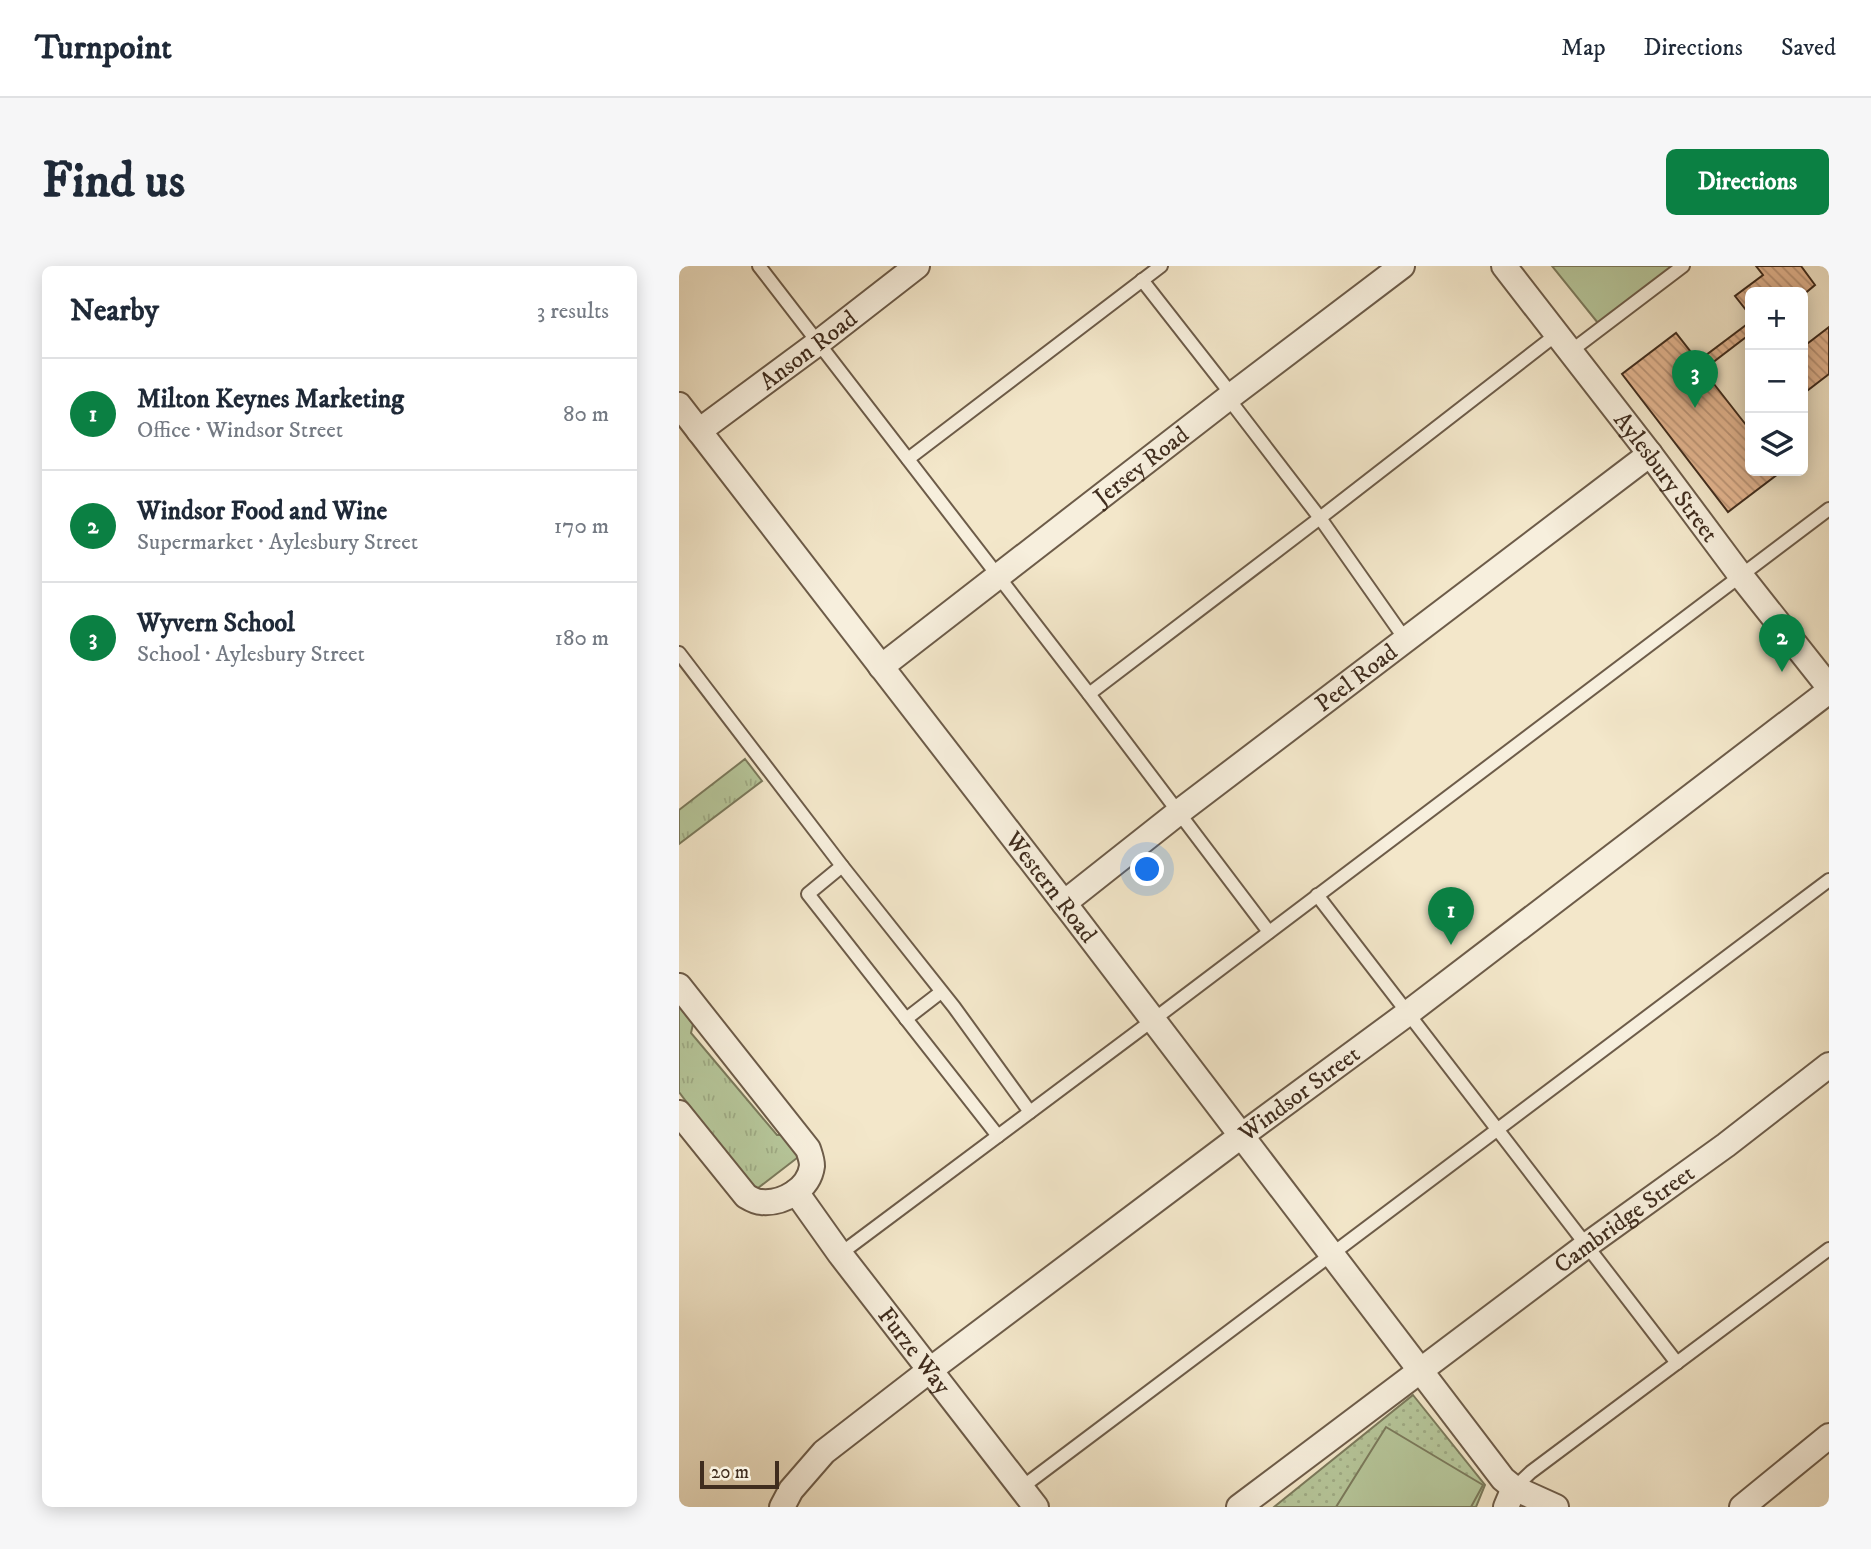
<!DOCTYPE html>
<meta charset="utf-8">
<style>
:root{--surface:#fff;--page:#f6f6f7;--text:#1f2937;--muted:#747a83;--line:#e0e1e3;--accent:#0b8043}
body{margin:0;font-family:"IM FELL DW Pica",serif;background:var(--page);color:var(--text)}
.controls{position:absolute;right:21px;top:21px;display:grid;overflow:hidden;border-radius:10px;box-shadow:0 4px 18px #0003}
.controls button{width:63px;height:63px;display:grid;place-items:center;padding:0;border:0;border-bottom:2px solid var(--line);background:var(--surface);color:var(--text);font:35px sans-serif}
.scale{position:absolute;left:21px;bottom:18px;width:79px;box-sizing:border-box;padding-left:7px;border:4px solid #402d1e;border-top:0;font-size:19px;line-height:24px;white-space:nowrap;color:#402d1e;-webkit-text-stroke:5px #f7efdd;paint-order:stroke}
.you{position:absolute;left:469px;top:604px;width:24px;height:24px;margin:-18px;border:5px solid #fff;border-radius:50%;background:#1a73e8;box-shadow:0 0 0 10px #1a73e833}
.badge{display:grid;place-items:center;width:46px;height:46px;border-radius:50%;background:var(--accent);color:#fff;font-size:23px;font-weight:700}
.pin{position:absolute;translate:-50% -58px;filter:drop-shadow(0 2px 4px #0008)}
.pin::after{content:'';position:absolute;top:37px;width:24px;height:21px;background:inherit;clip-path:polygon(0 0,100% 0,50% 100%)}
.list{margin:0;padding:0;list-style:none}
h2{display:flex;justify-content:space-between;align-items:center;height:91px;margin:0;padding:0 28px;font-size:30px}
h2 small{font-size:23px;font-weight:400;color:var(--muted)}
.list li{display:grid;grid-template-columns:46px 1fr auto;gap:21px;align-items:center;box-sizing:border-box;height:112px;padding:0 28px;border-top:2px solid var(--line)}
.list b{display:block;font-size:26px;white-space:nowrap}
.list p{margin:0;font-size:23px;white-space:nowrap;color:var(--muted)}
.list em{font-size:23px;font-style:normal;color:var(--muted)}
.icon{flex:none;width:38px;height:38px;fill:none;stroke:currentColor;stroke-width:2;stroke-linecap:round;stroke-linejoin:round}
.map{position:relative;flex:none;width:1150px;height:1241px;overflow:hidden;border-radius:10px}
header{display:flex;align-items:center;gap:42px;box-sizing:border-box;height:98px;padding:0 35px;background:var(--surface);border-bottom:2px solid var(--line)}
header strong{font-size:33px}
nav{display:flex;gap:38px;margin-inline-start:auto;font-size:24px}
.intro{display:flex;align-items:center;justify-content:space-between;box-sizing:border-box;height:168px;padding:0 42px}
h1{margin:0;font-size:49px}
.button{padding:18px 32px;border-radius:10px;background:var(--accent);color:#fff;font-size:24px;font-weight:700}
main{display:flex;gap:42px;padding:0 42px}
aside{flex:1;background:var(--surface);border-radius:10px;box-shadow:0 4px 18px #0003}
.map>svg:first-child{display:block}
.grass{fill:url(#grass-tufts);stroke:#7b7a5c;stroke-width:2}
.park{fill:url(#park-dots);stroke:#7b7a5c;stroke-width:2}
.garden{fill:#b6c69a;stroke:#7b7a5c;stroke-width:2}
.building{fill:url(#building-back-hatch);stroke:#402d1e;stroke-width:2}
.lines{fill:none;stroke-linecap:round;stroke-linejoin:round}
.lane-casing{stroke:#6d5c49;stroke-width:16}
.street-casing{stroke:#6d5c49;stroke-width:28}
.lane{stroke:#f7efdd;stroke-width:12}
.street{stroke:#f7efdd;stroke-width:24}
.labels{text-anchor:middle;stroke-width:6;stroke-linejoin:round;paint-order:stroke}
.street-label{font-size:24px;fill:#402d1e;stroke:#f7efdd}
</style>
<header>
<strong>Turnpoint</strong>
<nav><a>Map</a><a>Directions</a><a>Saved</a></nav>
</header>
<div class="intro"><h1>Find us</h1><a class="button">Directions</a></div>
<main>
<aside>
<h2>Nearby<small>3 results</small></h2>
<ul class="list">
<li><span class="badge">1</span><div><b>Milton Keynes Marketing</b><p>Office · Windsor Street</p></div><em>80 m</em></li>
<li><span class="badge">2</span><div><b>Windsor Food and Wine</b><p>Supermarket · Aylesbury Street</p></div><em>170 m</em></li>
<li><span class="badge">3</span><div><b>Wyvern School</b><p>School · Aylesbury Street</p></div><em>180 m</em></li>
</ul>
</aside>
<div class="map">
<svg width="1150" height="1241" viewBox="0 0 1150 1241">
<defs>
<pattern id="grass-tufts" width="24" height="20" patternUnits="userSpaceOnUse" patternTransform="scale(1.75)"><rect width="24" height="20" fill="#b6c69a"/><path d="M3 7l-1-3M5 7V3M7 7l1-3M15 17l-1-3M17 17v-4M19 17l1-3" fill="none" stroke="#9eaa84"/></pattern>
<pattern id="park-dots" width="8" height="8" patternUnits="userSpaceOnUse" patternTransform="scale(1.75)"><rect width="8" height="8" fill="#b6c69a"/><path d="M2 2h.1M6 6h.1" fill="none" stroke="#9eaa84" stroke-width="1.8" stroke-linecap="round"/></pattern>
<pattern id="building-back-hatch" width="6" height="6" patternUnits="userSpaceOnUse" patternTransform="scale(1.75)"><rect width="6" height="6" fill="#e4b691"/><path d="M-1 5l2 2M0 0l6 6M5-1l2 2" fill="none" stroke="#ba9476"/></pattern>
</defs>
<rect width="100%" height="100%" fill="#f3e7ca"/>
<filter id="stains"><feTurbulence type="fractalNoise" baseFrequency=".00286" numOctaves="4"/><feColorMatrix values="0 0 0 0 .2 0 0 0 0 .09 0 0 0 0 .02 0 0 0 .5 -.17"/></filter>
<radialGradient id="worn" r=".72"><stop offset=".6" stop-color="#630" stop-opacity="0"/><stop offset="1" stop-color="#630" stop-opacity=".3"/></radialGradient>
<g class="grass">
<path d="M66 493 83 515 0 578V544Z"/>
<path d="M0 740 14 758 12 767 98 869H107L119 887 118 892 79 922 72 921 0 826Z"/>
</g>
<path class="park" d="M734 1129 806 1219 797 1241H595Z"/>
<g class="garden">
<path d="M873 0H1004L923 62Z"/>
<path d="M707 1161 804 1219 792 1241H657Z"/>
</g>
<g class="building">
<path d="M1077 0H1122L1136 19 1124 29V26H1071V49L1056 30 1084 9Z"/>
<path d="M1071 56V68L1024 104 1071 164V205H1103L1049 246 943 108 997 67 1019 95Z"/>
<path d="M1150 61V108L1124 128V81Z"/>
</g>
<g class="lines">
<g class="lane-casing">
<g id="lane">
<path d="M80 0 410 428 590 666"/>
<path d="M463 14 553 129"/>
<path d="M892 85 1004 0"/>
<path d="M549 132 641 252 726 373"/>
<path d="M229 193 482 0"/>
<path d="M0 387 163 600 275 741 351 846"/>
<path d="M410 428 641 252 878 68"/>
<path d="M163 600 129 628 319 870"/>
<path d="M638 629 998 1097"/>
<path d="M227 753 262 726"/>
<path d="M161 988 474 754 1150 243"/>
<path d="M342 1222 1150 614"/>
<path d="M835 1222 852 1206 1150 983"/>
</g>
</g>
<g class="street-casing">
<g id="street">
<path id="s1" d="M825 0 971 188 1062 310 1150 421"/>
<path id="s2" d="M0 139 395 650 824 1213 835 1222 877 1241"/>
<path id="s3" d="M20 165 139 77 238 0"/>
<path id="s4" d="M202 401 549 132 723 0"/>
<path id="s5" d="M385 637 500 546 971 188"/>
<path d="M0 720 129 883C131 889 133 894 133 900 130 923 104 938 82 936 77 936 72 933 67 930L0 847"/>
<path id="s6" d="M117 926 161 988 357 1241"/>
<path id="s7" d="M103 1241 112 1224 145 1186 251 1104 562 870 729 747 1150 425"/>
<path id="s8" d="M560 1241 908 979 1047 879 1150 799"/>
<path d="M827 1241 835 1222"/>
<path d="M1063 1241 1150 1170"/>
</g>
</g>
<use href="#lane" class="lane"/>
<use href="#street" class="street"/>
</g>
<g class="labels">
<g class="street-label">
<text dy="8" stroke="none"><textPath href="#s3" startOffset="136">Anson Road</textPath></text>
<text dy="8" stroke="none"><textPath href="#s4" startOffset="329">Jersey Road</textPath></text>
<text dy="8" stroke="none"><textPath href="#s1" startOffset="266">Aylesbury Street</textPath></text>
<text dy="8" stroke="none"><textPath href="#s5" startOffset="369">Peel Road</textPath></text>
<text dy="8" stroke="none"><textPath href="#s2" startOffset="609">Western Road</textPath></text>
<text dy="8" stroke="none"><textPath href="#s7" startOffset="665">Windsor Street</textPath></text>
<text dy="8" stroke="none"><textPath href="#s8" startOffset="481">Cambridge Street</textPath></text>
<text dy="8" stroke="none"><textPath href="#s6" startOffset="198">Furze Way</textPath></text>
</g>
</g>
<rect width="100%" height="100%" filter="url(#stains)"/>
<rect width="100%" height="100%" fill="url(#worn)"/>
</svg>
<div class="controls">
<button>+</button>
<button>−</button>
<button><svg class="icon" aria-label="layers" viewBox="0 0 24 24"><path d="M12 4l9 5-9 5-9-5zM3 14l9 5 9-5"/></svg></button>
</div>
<div class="scale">20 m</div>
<div class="you"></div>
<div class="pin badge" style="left:772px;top:679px">1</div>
<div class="pin badge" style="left:1103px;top:406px">2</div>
<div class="pin badge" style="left:1016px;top:142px">3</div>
</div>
</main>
